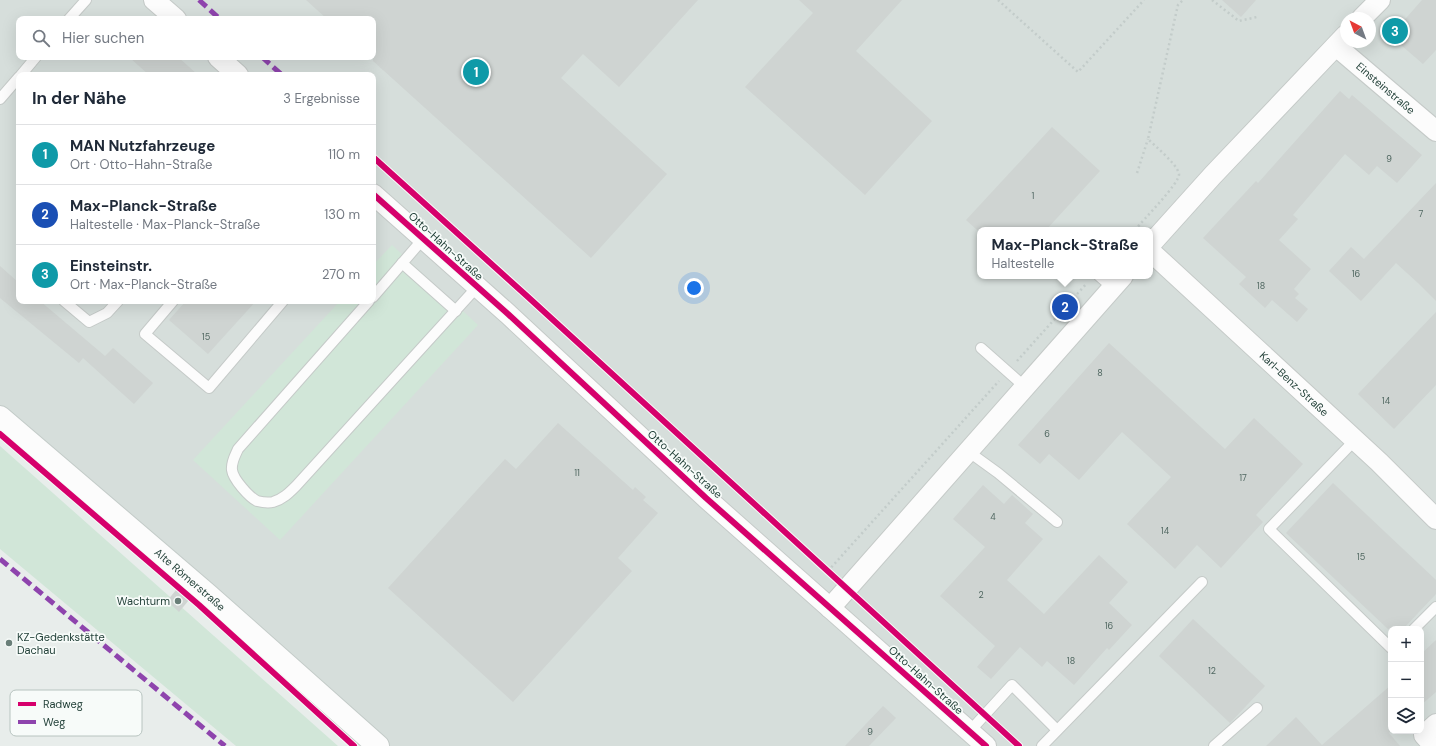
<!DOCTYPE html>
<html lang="de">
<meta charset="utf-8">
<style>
:root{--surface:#fff;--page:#f6f6f7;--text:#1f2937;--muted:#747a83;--line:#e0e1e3;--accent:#db2777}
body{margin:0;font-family:"DM Sans",sans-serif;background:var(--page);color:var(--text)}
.controls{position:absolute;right:12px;bottom:12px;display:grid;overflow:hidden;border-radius:8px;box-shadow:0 4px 16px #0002}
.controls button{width:36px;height:36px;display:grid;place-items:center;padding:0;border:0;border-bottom:1px solid var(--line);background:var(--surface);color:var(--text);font:20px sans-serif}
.compass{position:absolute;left:1340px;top:12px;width:36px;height:36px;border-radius:50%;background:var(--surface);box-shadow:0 4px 16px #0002;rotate:319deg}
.you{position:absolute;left:694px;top:288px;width:14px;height:14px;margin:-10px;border:3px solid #fff;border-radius:50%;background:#1a73e8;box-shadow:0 0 0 6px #1a73e833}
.badge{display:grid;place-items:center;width:26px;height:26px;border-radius:50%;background:var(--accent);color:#fff;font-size:13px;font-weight:700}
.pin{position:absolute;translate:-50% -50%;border:2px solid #fff;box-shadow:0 1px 4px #0006}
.popup{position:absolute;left:977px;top:227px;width:176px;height:52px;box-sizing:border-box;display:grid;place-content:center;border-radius:8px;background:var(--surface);filter:drop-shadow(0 1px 3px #0005);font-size:13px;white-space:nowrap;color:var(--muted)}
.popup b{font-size:15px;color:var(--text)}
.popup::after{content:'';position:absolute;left:50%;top:100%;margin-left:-8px;border:8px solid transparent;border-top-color:var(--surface)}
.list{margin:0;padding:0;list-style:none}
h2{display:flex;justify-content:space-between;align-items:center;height:52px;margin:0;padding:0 16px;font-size:17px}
h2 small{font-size:13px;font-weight:400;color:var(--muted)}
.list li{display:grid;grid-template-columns:26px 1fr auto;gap:12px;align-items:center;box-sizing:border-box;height:60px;padding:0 16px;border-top:1px solid var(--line)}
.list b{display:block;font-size:15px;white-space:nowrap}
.list p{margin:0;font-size:13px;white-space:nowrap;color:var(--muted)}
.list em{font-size:13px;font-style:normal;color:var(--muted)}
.icon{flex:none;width:22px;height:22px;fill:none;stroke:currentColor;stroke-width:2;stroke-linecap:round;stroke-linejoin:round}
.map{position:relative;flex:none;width:1436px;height:746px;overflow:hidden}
.search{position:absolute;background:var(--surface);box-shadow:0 4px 16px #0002;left:16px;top:16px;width:360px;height:44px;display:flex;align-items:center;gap:10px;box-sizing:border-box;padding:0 14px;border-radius:8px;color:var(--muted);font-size:15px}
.panel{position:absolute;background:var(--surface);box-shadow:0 4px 16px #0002;left:16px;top:72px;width:360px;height:232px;border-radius:8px}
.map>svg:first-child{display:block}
.built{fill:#d6dedb;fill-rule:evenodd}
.green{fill:#d1e6d8}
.building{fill:#cfd4d2}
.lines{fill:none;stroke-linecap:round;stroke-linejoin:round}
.service-casing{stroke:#c5cac8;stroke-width:12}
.minor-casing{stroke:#c5cac8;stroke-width:22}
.secondary-casing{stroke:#c3cbc8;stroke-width:24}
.path{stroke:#c3ccca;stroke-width:2.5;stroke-dasharray:2 3;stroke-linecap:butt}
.service{stroke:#fcfcfc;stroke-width:10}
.minor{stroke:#fcfcfc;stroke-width:20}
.secondary{stroke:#fcfcfc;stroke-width:22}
.quiet{stroke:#8e44ad;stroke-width:5;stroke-dasharray:10 5;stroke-linecap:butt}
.cycleway-casing{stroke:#f7fbf9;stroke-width:8}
.cycleway{stroke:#d6006c;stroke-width:6}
.poi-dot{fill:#697e78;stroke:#f7fbf9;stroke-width:1.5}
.labels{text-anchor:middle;stroke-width:3.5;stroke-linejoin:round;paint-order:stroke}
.number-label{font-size:9px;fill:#506761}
.street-label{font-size:11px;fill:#24423a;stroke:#f7fbf9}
.poi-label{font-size:11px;fill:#24423a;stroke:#f7fbf9;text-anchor:end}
.key{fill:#f7fbf9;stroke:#b8c4c0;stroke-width:1}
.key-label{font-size:11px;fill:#24423a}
</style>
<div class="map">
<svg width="1436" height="746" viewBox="0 0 1436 746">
<rect width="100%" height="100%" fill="#e8edeb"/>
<path class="built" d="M0 0H1436V746H379L0 407ZM1346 18H1370V42H1346ZM19 19H373V57H19ZM19 75H373V301H19ZM980 230H1150V276H980ZM1391 629H1421V731H1391Z"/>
<g class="green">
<path d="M392 245 478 325 280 540 193 460 340 301H373V265Z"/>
<path d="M0 446 338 746H236L0 549Z"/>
</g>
<g class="building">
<path d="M306 0H698L619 87 583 54 561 78 667 174 591 258 373 61V19H327Z"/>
<path d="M799 0H902L856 51 932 121 865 195 745 87 813 13Z"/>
<path d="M1222 0H1256L1241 17Z"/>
<path d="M1422 0H1436V50L1423 64 1387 33 1397 22 1400 25Z"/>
<path d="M129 57H178L198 75H149Z"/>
<path d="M1340 91 1349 99 1352 95 1422 155 1397 183 1377 166 1369 175 1345 154 1293 215 1298 219 1279 240 1311 269 1294 289 1299 294 1295 298 1308 309 1297 322 1272 300 1265 308 1239 284 1246 277 1203 238 1256 181 1258 183Z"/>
<path d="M1052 127 1100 171 1046 230H977L966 220Z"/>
<path d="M1436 183V301L1418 283 1396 263 1361 301 1329 271 1351 247 1364 259Z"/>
<path d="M0 266 19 283V301H40L105 356 113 348 153 383 134 404 83 358 79 363 0 298Z"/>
<path d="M186 301H256L208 354 169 320Z"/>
<path d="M1436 312V385L1394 429 1358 394Z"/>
<path d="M1109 343 1225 449 1254 418 1303 464 1256 515 1263 522 1221 568 1197 545 1175 569 1127 524 1171 477 1122 432 1079 480 1049 454 1040 464 1018 445Z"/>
<path d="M558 423 633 490 635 487 646 497 643 500 658 513 618 558 632 571 513 702 388 588 505 459 516 469Z"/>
<path d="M1333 483 1436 580V594L1403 629H1388L1286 533Z"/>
<path d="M983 485 1004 504 1012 495 1033 514 1025 523 1043 539 1007 580 1044 614 1099 555 1128 582 1109 603 1132 625 1109 650 1107 648 1074 685 1047 661 1042 667 1020 647 991 679 977 667 995 646 940 596 985 547 953 519Z"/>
<path d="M176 590 189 600 179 612 167 601Z"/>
<path d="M1193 619 1265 686 1230 723 1159 656Z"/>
<path d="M1436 640V692L1421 705V654Z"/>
<path d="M1391 685V731L1389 733 1400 746H1266L1296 717 1322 745Z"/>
<path d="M883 706 896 718 869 746H845Z"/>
</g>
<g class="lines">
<g class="service-casing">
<g id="service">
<path d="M69 19 86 0"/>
<path d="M21 75 36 57"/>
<path d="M0 99 19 77"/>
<path d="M402 263 456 311"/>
<path d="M1099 276 1113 288"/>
<path d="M373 297 423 239"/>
<path d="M64 301 89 322 107 313 118 301"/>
<path d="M173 301 145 334 209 388 283 301"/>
<path d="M369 301 238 449C235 456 231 462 232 470 233 479 249 497 257 501 261 502 269 503 273 502 283 499 289 493 296 486L477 287"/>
<path d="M981 348 1025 387"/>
<path d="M1355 440 1269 529 1391 648"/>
<path d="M969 452 998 473 1057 522"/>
<path d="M1414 629 1436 607"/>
<path d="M969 732 1012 685 1057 730"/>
<path d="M1042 746 1202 582"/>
<path d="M1214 746 1257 708"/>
</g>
</g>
<g class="minor-casing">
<g id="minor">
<path d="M154 0 176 19"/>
<path d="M1362 18 1380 0"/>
<path id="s1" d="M1336 46 1436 131"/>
<path d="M218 57 238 75"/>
<path d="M373 194 508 314 706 498 986 746"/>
<path d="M1150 245 1213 175 1346 35"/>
<path id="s2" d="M1150 251 1379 462 1436 519"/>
<path d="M830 608 1123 276"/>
<path d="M1434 746 1424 735 1436 724"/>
</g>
</g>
<g class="secondary-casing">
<g id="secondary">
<path id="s3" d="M0 417 207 594 378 746"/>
</g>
</g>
<g class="path">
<path d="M998 0 1078 72 1144 0"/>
<path d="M1212 0 1239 21 1257 17"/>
<path d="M1137 173 1148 139"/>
<path d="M1135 230C1142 221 1180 183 1179 174 1177 164 1156 147 1148 139L1175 18 1178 5 1183 0"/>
<path d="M1017 361 1087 283"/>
<path d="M828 571 999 381"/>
</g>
<use href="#service" class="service"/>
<use href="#minor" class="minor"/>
<use href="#secondary" class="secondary"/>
<g class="quiet">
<path d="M199 0 220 19"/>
<path d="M262 57 282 75"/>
<path d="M0 559 225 746"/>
</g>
<g class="cycleway-casing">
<g id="cycleway">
<path d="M373 157 528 297 1019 746"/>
<path d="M373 194 508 314 706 498 986 746"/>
<path d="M0 434 199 605 354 746"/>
</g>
</g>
<use href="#cycleway" class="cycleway"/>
</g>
<g class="poi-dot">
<circle cx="178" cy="601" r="4"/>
<circle cx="9" cy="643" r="4"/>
</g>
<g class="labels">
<g class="number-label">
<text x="1389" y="162">9</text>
<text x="1033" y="199">1</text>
<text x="1421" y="217">7</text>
<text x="1356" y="277">16</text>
<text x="1261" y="289">18</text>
<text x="206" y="340">15</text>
<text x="1100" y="376">8</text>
<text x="1386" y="404">14</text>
<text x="1047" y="437">6</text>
<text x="577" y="476">11</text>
<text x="1243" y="481">17</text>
<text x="993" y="520">4</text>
<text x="1165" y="534">14</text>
<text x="1361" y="560">15</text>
<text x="981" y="598">2</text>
<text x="1109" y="629">16</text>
<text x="1071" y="664">18</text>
<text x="1212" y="674">12</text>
<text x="870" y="735">9</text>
</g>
<g class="street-label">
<text dy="4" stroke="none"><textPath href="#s1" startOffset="65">Einsteinstraße</textPath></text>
<text transform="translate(446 246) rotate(42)" y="4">Otto-Hahn-Straße</text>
<text dy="4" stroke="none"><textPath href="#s2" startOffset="196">Karl-Benz-Straße</textPath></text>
<text transform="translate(685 464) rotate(42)" y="4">Otto-Hahn-Straße</text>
<text dy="4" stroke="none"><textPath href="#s3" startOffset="250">Alte Römerstraße</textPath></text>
<text transform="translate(926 680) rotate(42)" y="4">Otto-Hahn-Straße</text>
</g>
<g class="poi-label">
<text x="170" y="605">Wachturm</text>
<text x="17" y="641" text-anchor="start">KZ-Gedenkstätte<tspan x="17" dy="13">Dachau</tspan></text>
</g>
</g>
<rect x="10" y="690" width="132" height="46" rx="6" class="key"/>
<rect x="18" y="702" width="18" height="4" fill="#d6006c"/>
<rect x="18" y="720" width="18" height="4" fill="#8e44ad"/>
<g class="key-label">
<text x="43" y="708">Radweg</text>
<text x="43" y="726">Weg</text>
</g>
</svg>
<div class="controls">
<button>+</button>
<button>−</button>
<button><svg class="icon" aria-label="layers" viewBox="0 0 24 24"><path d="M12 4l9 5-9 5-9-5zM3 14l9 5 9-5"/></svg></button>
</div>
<svg class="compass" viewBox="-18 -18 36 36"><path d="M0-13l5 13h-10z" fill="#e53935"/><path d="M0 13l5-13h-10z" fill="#747a83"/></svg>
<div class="you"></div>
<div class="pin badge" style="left:476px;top:72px;background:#0f9aa8">1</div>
<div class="pin badge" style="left:1065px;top:307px;background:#1a4fb4">2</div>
<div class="popup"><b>Max-Planck-Straße</b>Haltestelle</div>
<div class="pin badge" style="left:1395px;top:31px;background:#0f9aa8">3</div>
<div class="search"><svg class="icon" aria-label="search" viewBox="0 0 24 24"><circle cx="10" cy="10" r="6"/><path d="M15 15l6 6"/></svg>Hier suchen</div>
<section class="panel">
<h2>In der Nähe<small>3 Ergebnisse</small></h2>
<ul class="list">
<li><span class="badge" style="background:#0f9aa8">1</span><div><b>MAN Nutzfahrzeuge</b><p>Ort · Otto-Hahn-Straße</p></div><em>110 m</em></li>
<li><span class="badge" style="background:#1a4fb4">2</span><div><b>Max-Planck-Straße</b><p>Haltestelle · Max-Planck-Straße</p></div><em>130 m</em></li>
<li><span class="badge" style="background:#0f9aa8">3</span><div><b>Einsteinstr.</b><p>Ort · Max-Planck-Straße</p></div><em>270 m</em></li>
</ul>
</section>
</div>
